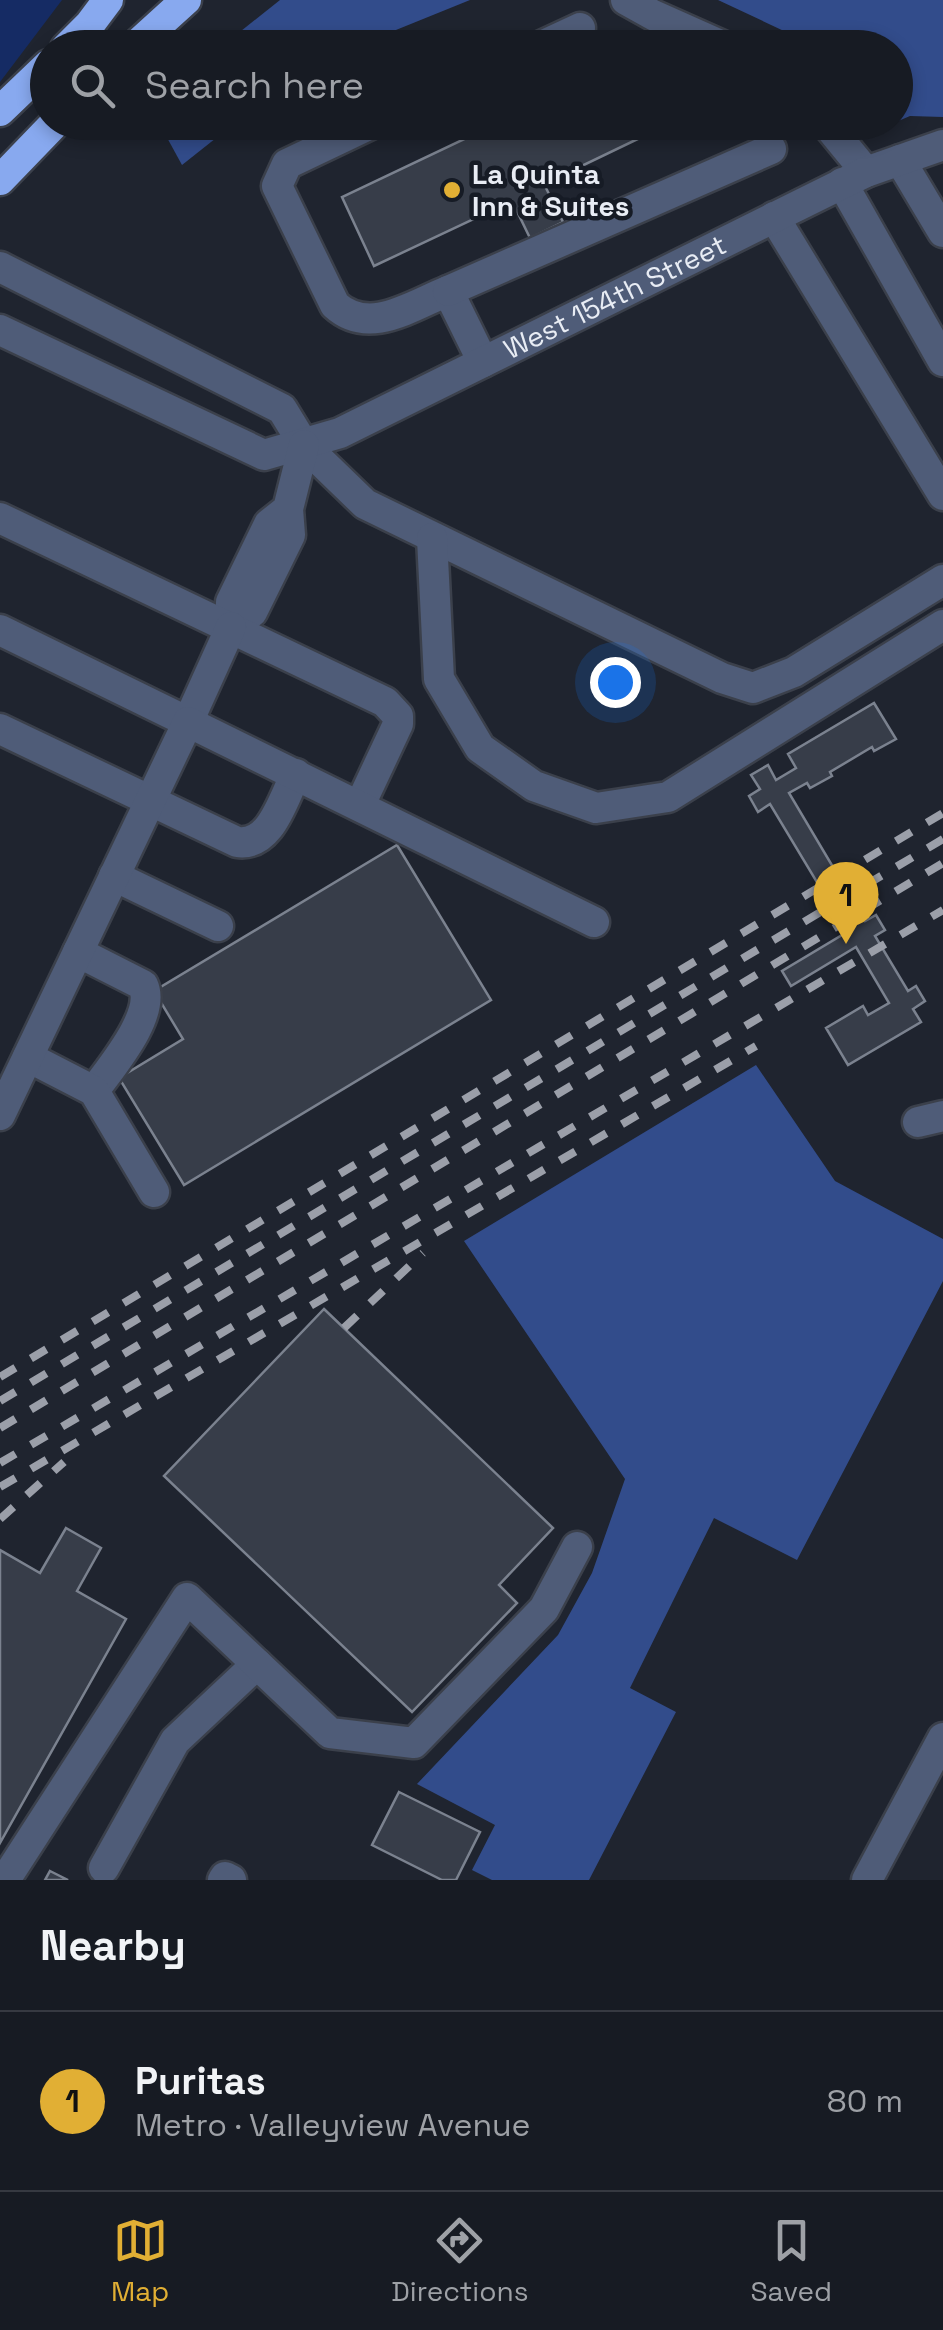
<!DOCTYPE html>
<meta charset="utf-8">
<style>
:root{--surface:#171b23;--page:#20242b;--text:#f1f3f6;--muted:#9ea1a6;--line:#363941;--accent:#e1af34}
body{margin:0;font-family:"Space Grotesk",sans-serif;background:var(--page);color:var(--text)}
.you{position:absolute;left:615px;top:682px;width:35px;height:35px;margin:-25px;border:8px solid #fff;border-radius:50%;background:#1a73e8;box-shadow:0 0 0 15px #1a73e833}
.badge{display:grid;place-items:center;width:65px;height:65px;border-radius:50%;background:var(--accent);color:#111;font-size:32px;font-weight:700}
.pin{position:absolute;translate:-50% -82px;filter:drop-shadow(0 2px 5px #0008)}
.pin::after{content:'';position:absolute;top:52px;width:35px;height:30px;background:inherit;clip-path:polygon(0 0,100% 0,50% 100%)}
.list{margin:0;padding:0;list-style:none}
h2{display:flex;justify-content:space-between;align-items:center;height:130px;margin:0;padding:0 40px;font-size:42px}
h2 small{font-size:32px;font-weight:400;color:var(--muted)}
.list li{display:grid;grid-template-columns:65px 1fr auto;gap:30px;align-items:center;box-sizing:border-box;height:180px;padding:0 40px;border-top:2px solid var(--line)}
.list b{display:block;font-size:38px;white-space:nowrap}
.list p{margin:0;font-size:32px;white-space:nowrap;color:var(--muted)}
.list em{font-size:32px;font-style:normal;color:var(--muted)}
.icon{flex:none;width:55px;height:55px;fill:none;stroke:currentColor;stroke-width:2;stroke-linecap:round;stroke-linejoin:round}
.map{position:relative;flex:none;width:943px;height:1880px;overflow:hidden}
.search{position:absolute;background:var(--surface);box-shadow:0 5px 15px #0003;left:30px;right:30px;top:30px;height:110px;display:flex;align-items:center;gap:25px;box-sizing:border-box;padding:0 35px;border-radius:55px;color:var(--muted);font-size:38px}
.sheet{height:310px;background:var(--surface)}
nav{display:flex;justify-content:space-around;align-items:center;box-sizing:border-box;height:140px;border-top:2px solid var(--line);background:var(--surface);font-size:28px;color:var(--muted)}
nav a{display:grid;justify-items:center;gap:5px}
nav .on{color:var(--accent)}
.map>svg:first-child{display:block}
.green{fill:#152b64}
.forest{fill:#324c8b}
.building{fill:#373d49;stroke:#7b828f;stroke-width:2.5}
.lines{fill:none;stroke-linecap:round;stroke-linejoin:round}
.minor-casing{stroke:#3b404b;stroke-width:35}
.highway-casing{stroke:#3b404b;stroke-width:35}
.minor{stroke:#4f5c78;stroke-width:30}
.highway{stroke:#88a9ef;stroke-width:30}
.rail{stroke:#9b9fa9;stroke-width:8;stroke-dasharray:18 18;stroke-linecap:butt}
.poi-dot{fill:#e1af34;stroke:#161b25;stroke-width:4}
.labels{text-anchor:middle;stroke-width:9;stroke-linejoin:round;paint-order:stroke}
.poi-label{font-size:28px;font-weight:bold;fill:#e8ecf4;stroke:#161b25;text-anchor:start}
.street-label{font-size:28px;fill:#e8ecf4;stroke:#161b25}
</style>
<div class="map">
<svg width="943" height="1880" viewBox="0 0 943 1880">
<rect width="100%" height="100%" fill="#1f242f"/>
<path class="green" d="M0 0H62L0 82Z"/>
<g class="forest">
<path d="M280 0H470L354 47H221Z"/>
<path d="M718 0H943V117L910 116 896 122V48L818 47Z"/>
<path d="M159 123H235L182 165Z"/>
<path d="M756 1065 835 1181 943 1239V1281L797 1560 714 1518 630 1688 676 1712 589 1880H492L472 1870 495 1825 417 1784 558 1635 592 1573 625 1479 464 1241Z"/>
</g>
<g class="building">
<path d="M500 122H673L544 184 563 222 530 238 512 201 374 266 342 197Z"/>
<path d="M874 703 896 739 874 751 872 747 830 772 832 776 810 788 807 783 789 793 865 921 876 915 885 930 875 936 908 991 916 986 925 1001 913 1009 921 1022 848 1065 826 1028 863 1006 868 1015 889 1003 856 947 791 986 782 971 847 932 770 804 758 812 749 796 760 789 751 775 768 765 776 780 796 768 788 754Z"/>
<path d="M397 845 491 1000 184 1185 119 1078 183 1039 154 991Z"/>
<path d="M324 1309 553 1528 499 1585 517 1603 412 1712 164 1476Z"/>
<path d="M66 1528 101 1548 77 1591 126 1619 0 1843V1550L40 1573Z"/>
<path d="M399 1792 480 1832 456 1880H442L372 1845Z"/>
<path d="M50 1871 68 1880H45Z"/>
</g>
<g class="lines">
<g class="minor-casing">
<g id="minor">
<path d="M626 0 653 15 727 48"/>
<path d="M537 48 580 28"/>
<path d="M375 122 287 164 277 186 335 305C369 336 411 306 448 291L483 362"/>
<path d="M825 122 866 172"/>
<path d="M900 160 943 232"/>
<path d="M842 183 943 361"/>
<path d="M774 217 943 495"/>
<path d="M0 267 282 409 304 445 365 504 722 678 753 688 794 672 943 580"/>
<path d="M448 291 771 149"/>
<path id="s1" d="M0 330 264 455 340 433 866 172 943 145"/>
<path d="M288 509 269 524 231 602V627L252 612 290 535 288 509 304 445"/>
<path d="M0 518 385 702 398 716V724L360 805"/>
<path d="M432 538 439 679 480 748 534 786 596 808 668 797 943 625"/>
<path d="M0 630 188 722 231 627"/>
<path d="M0 729 237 842C271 847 283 799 296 774"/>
<path d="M114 876 218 926"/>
<path d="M78 952 143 985C157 1014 111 1067 94 1091"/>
<path d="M28 1057 94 1091 154 1192"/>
<path d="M0 1115 188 722 594 922"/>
<path d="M918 1122 943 1116"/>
<path d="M104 1868 175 1741 257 1664"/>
<path d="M5 1880 187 1598 330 1733 414 1743 544 1609 577 1547"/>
<path d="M223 1880 225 1877 231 1880"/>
<path d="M867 1880 943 1738"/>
</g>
</g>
<g class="highway-casing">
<g id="highway">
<path d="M66 48 90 24 108 0"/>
<path d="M133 48 186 0"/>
<path d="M0 111 48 65"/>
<path d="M0 180 56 122"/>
</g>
</g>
<use href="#minor" class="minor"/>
<use href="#highway" class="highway"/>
<g class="rail">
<path d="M344 1328 423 1253"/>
<path d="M0 1377 943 813"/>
<path d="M0 1401 943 839"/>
<path d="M0 1428 943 863"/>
<path d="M0 1463 943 910"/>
<path d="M0 1487 756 1046"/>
<path d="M0 1519 64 1462"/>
</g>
</g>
<circle class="poi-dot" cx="452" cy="190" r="10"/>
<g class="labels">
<g class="poi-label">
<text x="472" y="184">La Quinta<tspan x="472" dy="32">Inn &amp; Suites</tspan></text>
</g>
<g class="street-label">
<text dy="10" stroke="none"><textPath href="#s1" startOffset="678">West 154th Street</textPath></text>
</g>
</g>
</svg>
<div class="you"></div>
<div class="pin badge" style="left:846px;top:944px">1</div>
<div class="search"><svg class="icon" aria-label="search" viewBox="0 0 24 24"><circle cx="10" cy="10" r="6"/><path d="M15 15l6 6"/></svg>Search here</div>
</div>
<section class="sheet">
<h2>Nearby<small></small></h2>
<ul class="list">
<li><span class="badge">1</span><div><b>Puritas</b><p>Metro · Valleyview Avenue</p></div><em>80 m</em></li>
</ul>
</section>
<nav>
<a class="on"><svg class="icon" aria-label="map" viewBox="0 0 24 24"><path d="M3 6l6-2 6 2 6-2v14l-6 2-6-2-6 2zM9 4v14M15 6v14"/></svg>Map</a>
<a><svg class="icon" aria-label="directions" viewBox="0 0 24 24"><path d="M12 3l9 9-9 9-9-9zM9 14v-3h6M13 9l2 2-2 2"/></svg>Directions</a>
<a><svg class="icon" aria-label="saved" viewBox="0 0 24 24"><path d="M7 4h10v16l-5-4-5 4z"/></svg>Saved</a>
</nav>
